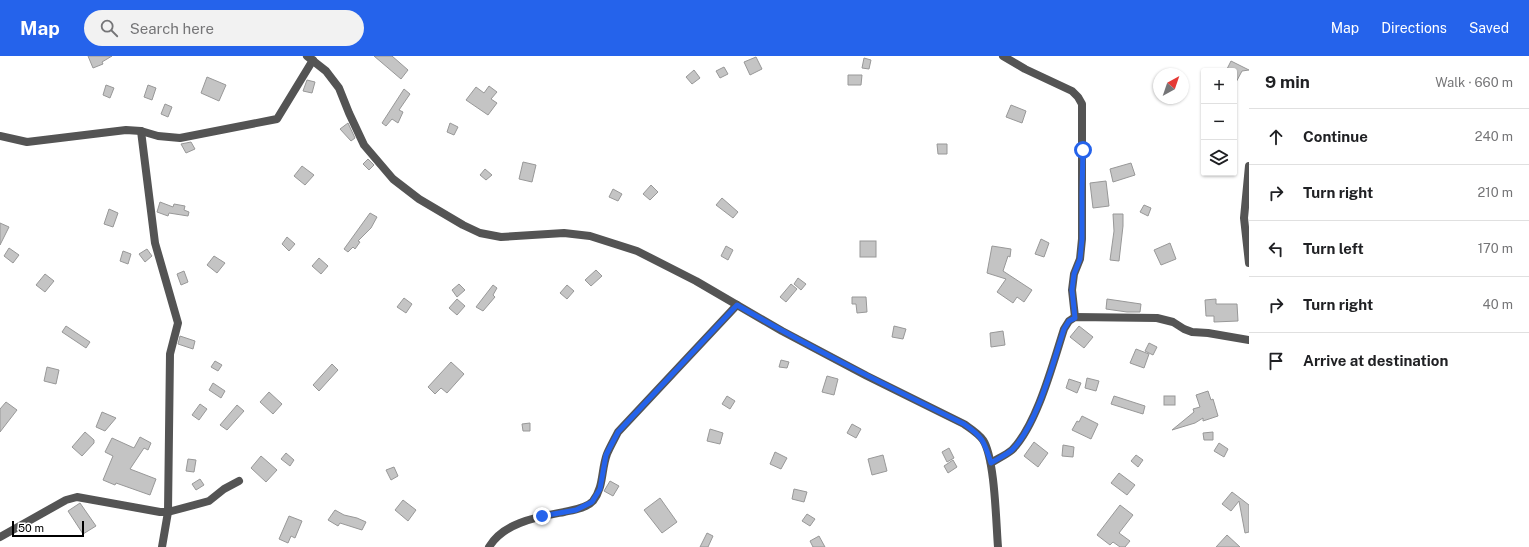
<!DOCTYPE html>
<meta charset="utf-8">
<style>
:root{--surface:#fff;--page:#f2f2f2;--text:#202124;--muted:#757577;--line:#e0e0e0;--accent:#2563eb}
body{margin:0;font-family:"Public Sans",sans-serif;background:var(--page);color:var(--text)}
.controls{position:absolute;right:12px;top:12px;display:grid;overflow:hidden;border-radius:4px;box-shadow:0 1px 3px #0004}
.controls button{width:36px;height:36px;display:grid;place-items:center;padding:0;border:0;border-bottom:1px solid var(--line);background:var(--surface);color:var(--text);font:20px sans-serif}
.compass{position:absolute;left:1153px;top:12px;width:36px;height:36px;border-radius:50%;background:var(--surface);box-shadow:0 1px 3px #0004;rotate:40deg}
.scale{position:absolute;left:12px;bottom:10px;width:72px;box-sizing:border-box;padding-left:4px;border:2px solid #000;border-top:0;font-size:11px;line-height:14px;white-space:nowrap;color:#000;-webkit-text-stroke:3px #fff;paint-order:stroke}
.stop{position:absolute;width:12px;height:12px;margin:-9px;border:3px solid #2563eb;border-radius:50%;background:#fff}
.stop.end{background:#2563eb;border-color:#fff;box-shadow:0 1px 4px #0008}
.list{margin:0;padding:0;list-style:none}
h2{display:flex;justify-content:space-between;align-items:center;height:52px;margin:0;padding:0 16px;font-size:17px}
h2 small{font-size:13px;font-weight:400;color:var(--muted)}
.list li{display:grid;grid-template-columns:26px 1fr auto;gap:12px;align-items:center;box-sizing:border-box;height:56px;padding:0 16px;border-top:1px solid var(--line)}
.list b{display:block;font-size:15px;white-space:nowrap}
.list em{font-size:13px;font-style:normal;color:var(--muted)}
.icon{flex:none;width:22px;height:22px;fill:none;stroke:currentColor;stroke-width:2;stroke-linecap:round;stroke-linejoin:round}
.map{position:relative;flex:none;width:1249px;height:491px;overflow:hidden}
header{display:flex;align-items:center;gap:24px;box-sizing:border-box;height:56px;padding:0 20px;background:var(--accent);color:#fff}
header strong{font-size:19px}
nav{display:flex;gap:22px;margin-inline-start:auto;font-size:14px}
.search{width:280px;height:36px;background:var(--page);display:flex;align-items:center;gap:10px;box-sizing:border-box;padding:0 14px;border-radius:22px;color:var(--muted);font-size:15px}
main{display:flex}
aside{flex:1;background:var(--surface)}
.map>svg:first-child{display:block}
.building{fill:#c4c4c4;stroke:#989898}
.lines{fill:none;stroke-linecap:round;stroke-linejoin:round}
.street{stroke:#545454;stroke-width:8}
.route{stroke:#2563eb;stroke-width:5}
</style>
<header>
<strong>Map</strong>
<div class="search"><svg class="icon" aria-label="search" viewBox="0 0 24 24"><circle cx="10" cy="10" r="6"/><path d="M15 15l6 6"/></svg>Search here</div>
<nav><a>Map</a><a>Directions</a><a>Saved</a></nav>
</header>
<main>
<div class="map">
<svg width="1249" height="491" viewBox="0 0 1249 491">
<rect width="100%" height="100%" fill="#fff"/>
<g class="building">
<path d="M88 0H112L102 6 103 8 93 12Z"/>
<path d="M374 0H392L408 14 401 23Z"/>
<path d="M756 1 762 13 750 19 744 6Z"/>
<path d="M864 2 871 4 869 13 862 12Z"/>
<path d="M1231 5 1249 14 1242 15 1234 30V15H1226Z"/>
<path d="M724 11 728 18 720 22 716 15Z"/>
<path d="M694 14 700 22 692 28 686 21Z"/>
<path d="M848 19H862L861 29H848Z"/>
<path d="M207 21 226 29 219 45 201 37Z"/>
<path d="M307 24 315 26 312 37 303 35Z"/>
<path d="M106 29 114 32 110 42 103 39Z"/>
<path d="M148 29 156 32 152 44 144 41Z"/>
<path d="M489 30 497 36 491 43 497 47 488 59 466 44 476 31 484 37Z"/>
<path d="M404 33 410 38 399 54 403 56 398 67 392 63 386 70 382 67Z"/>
<path d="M165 48 172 51 168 61 161 58Z"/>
<path d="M1011 49 1026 55 1022 67 1006 61Z"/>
<path d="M348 67 355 82 351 85 340 73Z"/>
<path d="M450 67 458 71 454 79 447 76Z"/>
<path d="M191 86 195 93 186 97 181 88Z"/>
<path d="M937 88H947V98H938Z"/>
<path d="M368 103 374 109 369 114 363 108Z"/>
<path d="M523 106 536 109 532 126 519 123Z"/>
<path d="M1131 107 1135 119 1113 126 1110 113Z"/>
<path d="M302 110 314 119 305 129 294 120Z"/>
<path d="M485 113 492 119 486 124 480 119Z"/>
<path d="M1106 125 1109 150 1093 152 1090 127Z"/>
<path d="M651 129 658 136 650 144 643 138Z"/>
<path d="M613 133 622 138 618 145 609 141Z"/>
<path d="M722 142 738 156 733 162 716 149Z"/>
<path d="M160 146 173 151 174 148 185 150 184 154 189 156 188 160 169 157 168 160 157 156Z"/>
<path d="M1144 149 1151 152 1148 160 1140 156Z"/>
<path d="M109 153 118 157 113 171 104 168Z"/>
<path d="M370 157 377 161 371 172 358 185 360 186 355 193 353 191 348 196 344 193Z"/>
<path d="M1113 158H1123V170L1119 205 1110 204 1114 175Z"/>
<path d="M0 167 9 171 0 189Z"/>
<path d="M287 181 295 188 289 195 282 188Z"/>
<path d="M1041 183 1049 187 1044 201 1035 198Z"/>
<rect x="860" y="185" width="16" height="16"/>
<path d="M1170 187 1176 203 1161 209 1154 194Z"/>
<path d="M726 190 733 194 728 204 721 200Z"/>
<path d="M992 190 1011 193 1010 201 1008 200 1003 215 1032 234 1024 246 1017 241 1013 247 997 236 1006 223 987 217Z"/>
<path d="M9 192 19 199 13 207 4 200Z"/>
<path d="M147 193 152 200 145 206 139 198Z"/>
<path d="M123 195 131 198 128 208 120 205Z"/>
<path d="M214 200 225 207 217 217 207 209Z"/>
<path d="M319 202 328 210 321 218 312 210Z"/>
<path d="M596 214 602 220 591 230 585 224Z"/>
<path d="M184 215 188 226 181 229 177 218Z"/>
<path d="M45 218 54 225 45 236 36 229Z"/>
<path d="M798 222 806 228 801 234 794 228Z"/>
<path d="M459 228 465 234 457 241 452 234Z"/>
<path d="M791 228 797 233 786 246 780 241Z"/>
<path d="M493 229 497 232 493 239 495 241 483 255 476 251Z"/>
<path d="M567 229 574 235 567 243 560 237Z"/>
<path d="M852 241H866L867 256 857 257 856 248H852Z"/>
<path d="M404 242 412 248 406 257 397 251Z"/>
<path d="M457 243 465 250 457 259 449 252Z"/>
<path d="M1107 243 1141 248 1140 256H1127L1106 253Z"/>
<path d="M1216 243V248H1237L1238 265 1214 266V260H1206L1205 244Z"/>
<path d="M66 270 90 286 86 292 62 276Z"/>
<path d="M894 270 906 273 903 283 892 281Z"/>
<path d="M1079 270 1093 281 1084 292 1070 281Z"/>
<path d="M1003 275 1005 289 991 291 990 277Z"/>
<path d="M180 280 195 285 193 293 178 288Z"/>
<path d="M1149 287 1157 291 1153 299 1145 295Z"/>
<path d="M1136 293 1149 298 1144 312 1130 307Z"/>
<path d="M781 304 789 306 787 312 779 311Z"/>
<path d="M215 305 222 309 218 315 211 311Z"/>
<path d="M451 306 464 318 447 337 441 332 435 338 428 331Z"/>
<path d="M332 308 338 314 319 335 313 329Z"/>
<path d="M47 311 59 314 56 328 44 325Z"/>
<path d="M827 320 838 323 834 339 822 336Z"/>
<path d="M1087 322 1099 325 1096 335 1085 332Z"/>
<path d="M1069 323 1081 327 1077 337 1066 332Z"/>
<path d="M213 327 225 335 221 342 209 334Z"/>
<path d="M1208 335 1211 344 1213 343 1218 360 1203 365V362L1195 367 1172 374 1194 356 1193 353 1200 351 1196 339Z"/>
<path d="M269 336 282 348 273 358 260 346Z"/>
<path d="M727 340 735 345 730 353 722 348Z"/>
<path d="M1114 340 1145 350 1143 358 1111 348Z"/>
<rect x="1164" y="340" width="11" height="9"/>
<path d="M6 346 17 354 0 376V353Z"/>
<path d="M200 348 207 353 199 364 192 359Z"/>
<path d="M237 349 244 355 227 374 220 369Z"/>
<path d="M102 356 116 362 105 375 96 371Z"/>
<path d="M1082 360 1098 368 1091 383 1072 374 1077 365 1079 366Z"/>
<path d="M530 367V375H523L522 368Z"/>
<path d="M852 368 861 373 856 382 847 377Z"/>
<path d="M710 373 723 377 720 388 707 385Z"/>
<path d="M85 376 94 384V387L82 400 72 391Z"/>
<path d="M1213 376V384H1204L1203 377Z"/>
<path d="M140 381 151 387 148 394 144 392 130 413 156 423 150 439 116 427 115 429 103 424 113 400 105 396 112 382 134 392Z"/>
<path d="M1034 386 1048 397 1038 411 1024 400Z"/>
<path d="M1219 387 1228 393 1224 401 1214 395Z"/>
<path d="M1063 389 1074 391 1073 401 1062 400Z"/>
<path d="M949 392 954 402 947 406 942 396Z"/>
<path d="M775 396 787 402 781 413 770 408Z"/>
<path d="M286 397 294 404 290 410 281 403Z"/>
<path d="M883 399 887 415 872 419 868 403Z"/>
<path d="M1136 399 1143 404 1138 411 1131 405Z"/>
<path d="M261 400 277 414 266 426 251 412Z"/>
<path d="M188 403 196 404 194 416 186 415Z"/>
<path d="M953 404 957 411 948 417 944 410Z"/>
<path d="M394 411 398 420 391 424 386 414Z"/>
<path d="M1119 417 1135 429 1127 439 1111 427Z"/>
<path d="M200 423 204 429 196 434 192 428Z"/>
<path d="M610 425 619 430 613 440 604 435Z"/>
<path d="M794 433 807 436 804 446 792 443Z"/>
<path d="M1232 436 1249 449V476L1245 477 1239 445 1231 455 1222 448Z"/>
<path d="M660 442 677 466 662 477 644 454Z"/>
<path d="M403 444 416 454 408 465 395 454Z"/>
<path d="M80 447 96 470 83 478 68 455Z"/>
<path d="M1120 449 1133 459 1119 477 1130 485 1125 491H1120L1113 486 1110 489 1097 479Z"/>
<path d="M335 454 344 459 357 462 366 466 362 474 340 467 338 470 328 464Z"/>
<path d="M807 458 815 463 810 470 802 465Z"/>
<path d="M289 460 302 465 295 482 291 480 288 487 279 483Z"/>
<path d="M707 477 713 480 708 491H700Z"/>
<path d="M1227 479 1240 491H1216Z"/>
<path d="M819 480 825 491H813L810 485Z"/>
</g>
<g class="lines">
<g class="street">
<path d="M307 0 326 15 339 32 349 57 364 89 393 123 419 143 463 169 480 177 501 181 564 177 590 180 637 195 696 225 782 275 867 320 964 368C971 373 978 377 983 384 995 402 996 467 998 491"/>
<path d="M1003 0 1025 13 1072 35 1078 41 1082 48V183L1080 203 1074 218 1072 234 1075 261"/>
<path d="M141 75 155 187 178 267 170 298 168 456 162 491"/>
<path d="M0 80 27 86 126 74 141 75 158 80 180 82 277 63 313 4"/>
<path d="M1249 110 1244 162 1249 207"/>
<path d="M991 407C997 403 1006 399 1012 394 1037 369 1053 307 1064 273L1069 265 1075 261 1157 262 1173 266 1184 273 1192 276 1208 277 1249 284"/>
<path d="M0 481 66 444 77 441 160 456H168L209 445 224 433 239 425"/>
<path d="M489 491C504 466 538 461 564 456 573 454 587 452 593 445 604 431 601 414 607 398 610 391 614 384 618 376L737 249"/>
</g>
</g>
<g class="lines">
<path class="route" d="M542 460 576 454 592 446 600 433 606 399 618 376 737 249C811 292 887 330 964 368 983 381 984 385 991 407 997 403 1006 399 1012 394 1037 369 1053 307 1064 273L1069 265 1075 262 1072 234 1074 218 1080 203 1082 183V137L1083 94"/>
</g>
</svg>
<div class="controls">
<button>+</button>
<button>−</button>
<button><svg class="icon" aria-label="layers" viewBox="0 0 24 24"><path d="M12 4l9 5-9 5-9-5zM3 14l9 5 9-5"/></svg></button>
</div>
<svg class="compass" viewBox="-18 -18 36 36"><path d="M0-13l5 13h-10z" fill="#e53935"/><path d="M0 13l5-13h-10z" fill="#757577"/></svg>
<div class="scale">50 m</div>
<div class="stop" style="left:1083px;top:94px"></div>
<div class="stop end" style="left:542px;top:460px"></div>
</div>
<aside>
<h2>9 min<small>Walk · 660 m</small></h2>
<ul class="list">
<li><svg class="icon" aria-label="ahead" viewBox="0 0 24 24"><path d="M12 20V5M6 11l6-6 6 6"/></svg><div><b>Continue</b></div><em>240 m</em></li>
<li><svg class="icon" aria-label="right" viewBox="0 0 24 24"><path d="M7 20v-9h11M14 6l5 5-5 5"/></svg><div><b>Turn right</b></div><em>210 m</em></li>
<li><svg class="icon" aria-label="left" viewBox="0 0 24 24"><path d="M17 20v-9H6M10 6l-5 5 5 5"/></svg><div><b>Turn left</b></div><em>170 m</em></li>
<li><svg class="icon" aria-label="right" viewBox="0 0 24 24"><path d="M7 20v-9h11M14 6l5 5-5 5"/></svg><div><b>Turn right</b></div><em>40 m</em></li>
<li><svg class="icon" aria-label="arrive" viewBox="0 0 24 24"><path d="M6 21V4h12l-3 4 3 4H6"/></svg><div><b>Arrive at destination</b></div></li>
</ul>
</aside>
</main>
